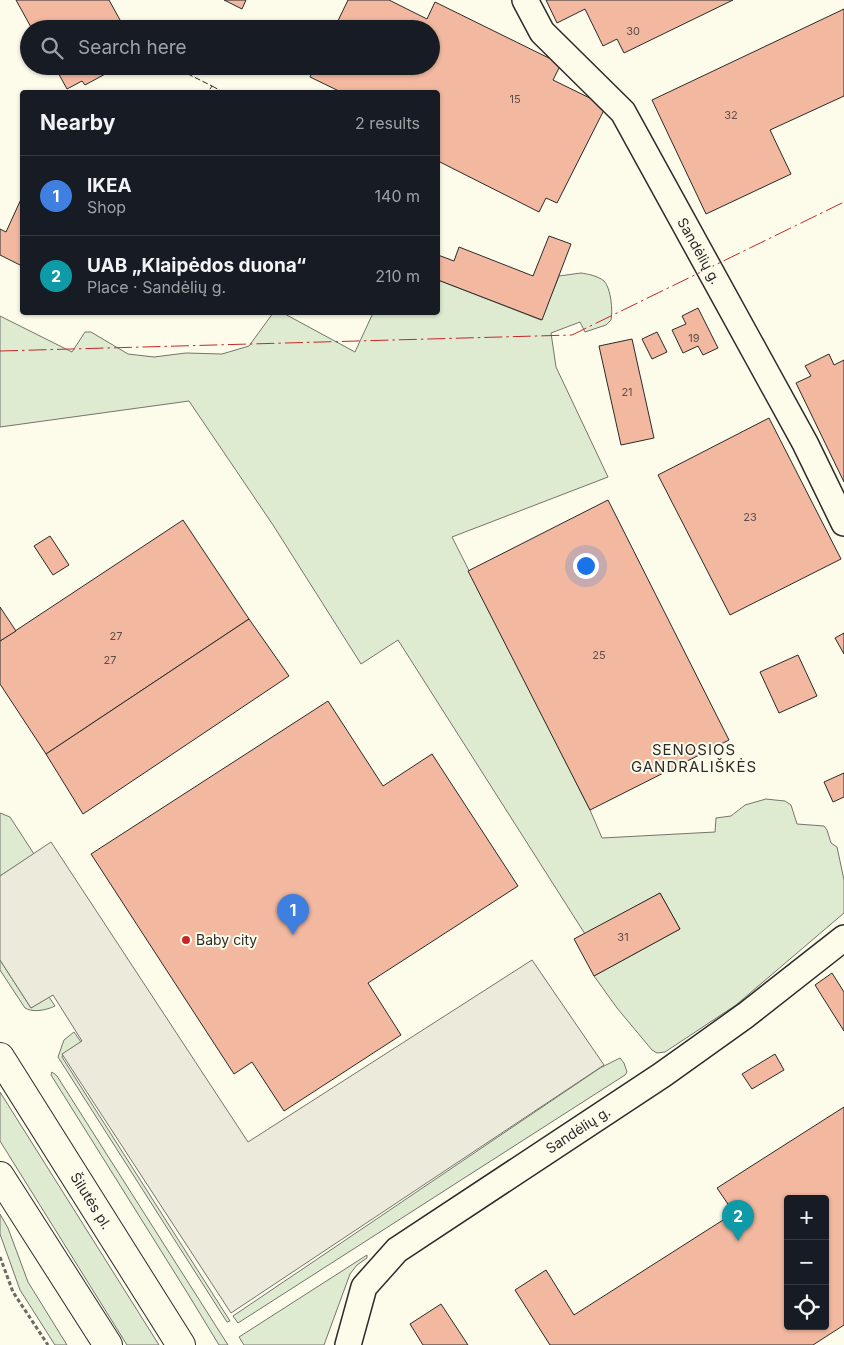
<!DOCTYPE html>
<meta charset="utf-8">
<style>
:root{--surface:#171b24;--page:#20242c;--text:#f1f3f6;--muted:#9ea1a6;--line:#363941;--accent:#2563eb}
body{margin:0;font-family:Inter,sans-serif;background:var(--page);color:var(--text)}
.controls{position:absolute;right:15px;bottom:15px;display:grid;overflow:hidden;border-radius:5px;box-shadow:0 1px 4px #0004}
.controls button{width:45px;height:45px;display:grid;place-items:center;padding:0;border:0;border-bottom:1px solid var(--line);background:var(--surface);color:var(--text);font:25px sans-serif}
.you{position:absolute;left:585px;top:565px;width:18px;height:18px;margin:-12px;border:4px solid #fff;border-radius:50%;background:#1a73e8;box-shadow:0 0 0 8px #1a73e833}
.badge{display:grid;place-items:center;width:32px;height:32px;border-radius:50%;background:var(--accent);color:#fff;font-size:16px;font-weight:700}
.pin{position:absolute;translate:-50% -41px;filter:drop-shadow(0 1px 2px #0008)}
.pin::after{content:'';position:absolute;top:26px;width:18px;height:15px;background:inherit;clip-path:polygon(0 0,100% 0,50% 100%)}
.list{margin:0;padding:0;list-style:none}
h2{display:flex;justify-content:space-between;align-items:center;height:65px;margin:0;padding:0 20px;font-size:21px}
h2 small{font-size:16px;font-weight:400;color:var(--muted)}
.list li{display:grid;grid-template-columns:32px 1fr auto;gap:15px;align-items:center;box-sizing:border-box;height:80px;padding:0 20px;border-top:1px solid var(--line)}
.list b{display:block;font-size:19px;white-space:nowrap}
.list p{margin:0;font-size:16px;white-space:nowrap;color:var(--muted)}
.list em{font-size:16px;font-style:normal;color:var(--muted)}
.icon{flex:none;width:28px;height:28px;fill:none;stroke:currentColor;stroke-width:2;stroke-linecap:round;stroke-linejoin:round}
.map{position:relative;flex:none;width:844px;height:1345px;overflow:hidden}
.search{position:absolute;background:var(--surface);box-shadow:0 1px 4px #0004;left:20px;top:20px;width:420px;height:55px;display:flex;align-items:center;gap:12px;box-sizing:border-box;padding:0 18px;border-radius:28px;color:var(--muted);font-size:19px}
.panel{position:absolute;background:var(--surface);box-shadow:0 1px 4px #0004;left:20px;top:90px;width:420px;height:225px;border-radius:5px}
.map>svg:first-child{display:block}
.green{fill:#deebd1;stroke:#74746e}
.parking{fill:#eceadb;stroke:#74746e}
.building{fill:#f2b8a0;stroke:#2b2b2b;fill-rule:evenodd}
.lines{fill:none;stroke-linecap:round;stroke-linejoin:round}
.minor-casing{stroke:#2b2b2b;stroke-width:28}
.major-casing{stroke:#2b2b2b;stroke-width:30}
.path{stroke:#6a6964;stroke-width:3;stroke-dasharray:4 2.5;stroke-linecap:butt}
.minor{stroke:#fdfbea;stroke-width:25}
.major{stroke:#fdfbea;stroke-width:28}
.fence{stroke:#2b2b2b;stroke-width:1;stroke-dasharray:6 2.5;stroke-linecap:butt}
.power{stroke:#c62828;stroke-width:1;stroke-dasharray:18 4 2.5 4;stroke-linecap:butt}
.poi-dot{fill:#c62828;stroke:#fdfbea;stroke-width:2}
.labels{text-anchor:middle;stroke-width:4;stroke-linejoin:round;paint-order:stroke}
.number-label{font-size:11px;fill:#5d4e48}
.street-label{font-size:14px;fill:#2b2b2b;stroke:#fdfbea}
.poi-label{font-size:14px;fill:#2b2b2b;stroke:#fdfbea;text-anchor:start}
.neighbourhood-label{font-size:15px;letter-spacing:1px;fill:#2b2b2b;stroke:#fdfbea}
</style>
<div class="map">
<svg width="844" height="1345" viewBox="0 0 844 1345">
<rect width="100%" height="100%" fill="#fdfbea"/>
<g class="green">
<path d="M581 273C588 274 598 276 604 281 611 288 613 311 611 320L606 325 585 332 580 322 551 333 556 367 608 477 452 537 590 810 602 838 715 832 716 818 731 816 745 805 766 799 775 800 785 801 791 805 797 824 824 826 827 830 831 843 837 847 844 880V913L736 1005 665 1052 657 1053 652 1050 617 1008 594 976 680 929 660 893 585 934 398 640 361 664 273 525 189 401 0 427V316L72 352 85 332H91L128 354 154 357 186 353 222 354 249 346 273 313H283L355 352 373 313 438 312V280L541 320 559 276Z"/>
<path d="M0 813 10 817 34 854 0 876Z"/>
<path d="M0 960 31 1008 49 997 55 1006C47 1010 33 1013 25 1008L0 970Z"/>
<path d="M74 1032 81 1042 63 1054 62 1057 230 1321 227 1322 58 1057 64 1040Z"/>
<path d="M620 1058 624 1063 627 1072 625 1075 238 1323 233 1316 600 1068Z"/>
<path d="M52 1072 57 1076 228 1345H219L188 1294 51 1075Z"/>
<path d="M0 1092 159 1345H127L0 1141Z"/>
<path d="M0 1214 8 1228 28 1282 67 1345H55L20 1290 0 1234Z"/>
<path d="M367 1255V1258L357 1265 350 1274 324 1345H244L239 1337Z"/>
</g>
<path class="parking" d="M51 842 248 1142 532 960 604 1065 231 1313 62 1054 82 1041 53 995 31 1008 0 960V876Z"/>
<g class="building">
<path d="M16 0H109L125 29H32Z"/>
<path d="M224 0H246L242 9Z"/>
<path d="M348 0H389L427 19 435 2 561 64 553 80 606 106 557 203 546 198 539 212 438 161V92H341L310 77 315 66H431V29H334Z"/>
<path d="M546 0H733L624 53 617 39 603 46 585 9 557 23Z"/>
<path d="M844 9V96L770 130 791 174 706 214 652 100Z"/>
<path d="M61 66H120L85 85 82 81 67 89 56 69Z"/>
<path d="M22 197V266L0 255V229L6 232Z"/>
<path d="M549 236 571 244 542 320 438 280V255L454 261 459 247 533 276Z"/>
<path d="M698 308 718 348 703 355 698 346 683 353 672 330 686 324 682 316Z"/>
<path d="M657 332 667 352 652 359 642 339Z"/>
<path d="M632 339 654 438 621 445 599 346Z"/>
<path d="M829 354 834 365 844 360V482L796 383 811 376 805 366Z"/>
<path d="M769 418 841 559 730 615 658 475Z"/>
<path d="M608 500 729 740 590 810 468 571Z"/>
<path d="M183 520 249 619 46 754 0 684V641Z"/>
<path d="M50 536 69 565 53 575 34 546Z"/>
<path d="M0 607 16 631 0 641Z"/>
<path d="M249 619 289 676 83 814 46 754Z"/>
<path d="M844 633V654L835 638Z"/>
<path d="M798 655 817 696 779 713 760 672Z"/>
<path d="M328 701 383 786 432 754 518 886 368 983 401 1035 284 1111 252 1062 234 1074 91 854Z"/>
<path d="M844 773V797L833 802 824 782Z"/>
<path d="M660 893 680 929 594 976 574 939Z"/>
<path d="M832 973 844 992V1031L815 985Z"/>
<path d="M775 1054 784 1070 752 1089 742 1074Z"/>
<path d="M844 1107V1325L813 1345H550L515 1290 546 1270 574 1315 734 1213 717 1188ZM788 1199H825V1326H788Z"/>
<path d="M441 1304 468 1345H423L410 1324Z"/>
</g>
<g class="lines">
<g class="minor-casing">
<g id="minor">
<path d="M525 0 542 32 623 112 805 443 844 523"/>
<path d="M348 1345 364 1287 397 1250 662 1075 746 1015 844 938"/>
</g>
</g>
<g class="major-casing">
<g id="major">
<path d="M0 1057 181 1345"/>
<path d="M0 1176 108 1345"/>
</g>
</g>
<path class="path" d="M0 1257 13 1292 48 1345"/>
<use href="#minor" class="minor"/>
<use href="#major" class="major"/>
<g class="fence">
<path d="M172 66 212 86 208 92"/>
<path d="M212 86 223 92"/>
</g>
<path class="power" d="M0 351 572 335 844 202"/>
</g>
<circle class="poi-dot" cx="186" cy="940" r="5"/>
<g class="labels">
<g class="number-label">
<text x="633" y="35">30</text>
<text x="515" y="103">15</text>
<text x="731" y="119">32</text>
<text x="694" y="342">19</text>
<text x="627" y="396">21</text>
<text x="750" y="521">23</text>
<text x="116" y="640">27</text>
<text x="599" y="659">25</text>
<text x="110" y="664">27</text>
<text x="623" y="941">31</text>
</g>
<g class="street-label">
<text transform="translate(699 251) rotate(61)" y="5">Sandėlių g.</text>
<text transform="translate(578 1130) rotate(-33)" y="5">Sandėlių g.</text>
<text transform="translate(91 1201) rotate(58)" y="5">Šilutės pl.</text>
</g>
<g class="poi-label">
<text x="196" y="945">Baby city</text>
</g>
<g class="neighbourhood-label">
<text x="694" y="755">SENOSIOS<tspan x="694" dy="17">GANDRALIŠKĖS</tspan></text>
</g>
</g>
</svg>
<div class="controls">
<button>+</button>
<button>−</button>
<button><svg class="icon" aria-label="locate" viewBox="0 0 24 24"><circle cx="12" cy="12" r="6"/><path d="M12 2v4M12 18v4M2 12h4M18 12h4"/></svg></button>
</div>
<div class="you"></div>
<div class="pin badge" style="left:293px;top:935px;background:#3f7fe0">1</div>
<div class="pin badge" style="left:738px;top:1241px;background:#0f9aa8">2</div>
<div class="search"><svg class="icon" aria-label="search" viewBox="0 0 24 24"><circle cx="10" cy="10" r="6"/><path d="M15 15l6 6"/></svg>Search here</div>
<section class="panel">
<h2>Nearby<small>2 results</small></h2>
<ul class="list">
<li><span class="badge" style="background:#3f7fe0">1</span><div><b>IKEA</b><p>Shop</p></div><em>140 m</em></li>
<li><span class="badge" style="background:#0f9aa8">2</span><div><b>UAB „Klaipėdos duona“</b><p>Place · Sandėlių g.</p></div><em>210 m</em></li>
</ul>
</section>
</div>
